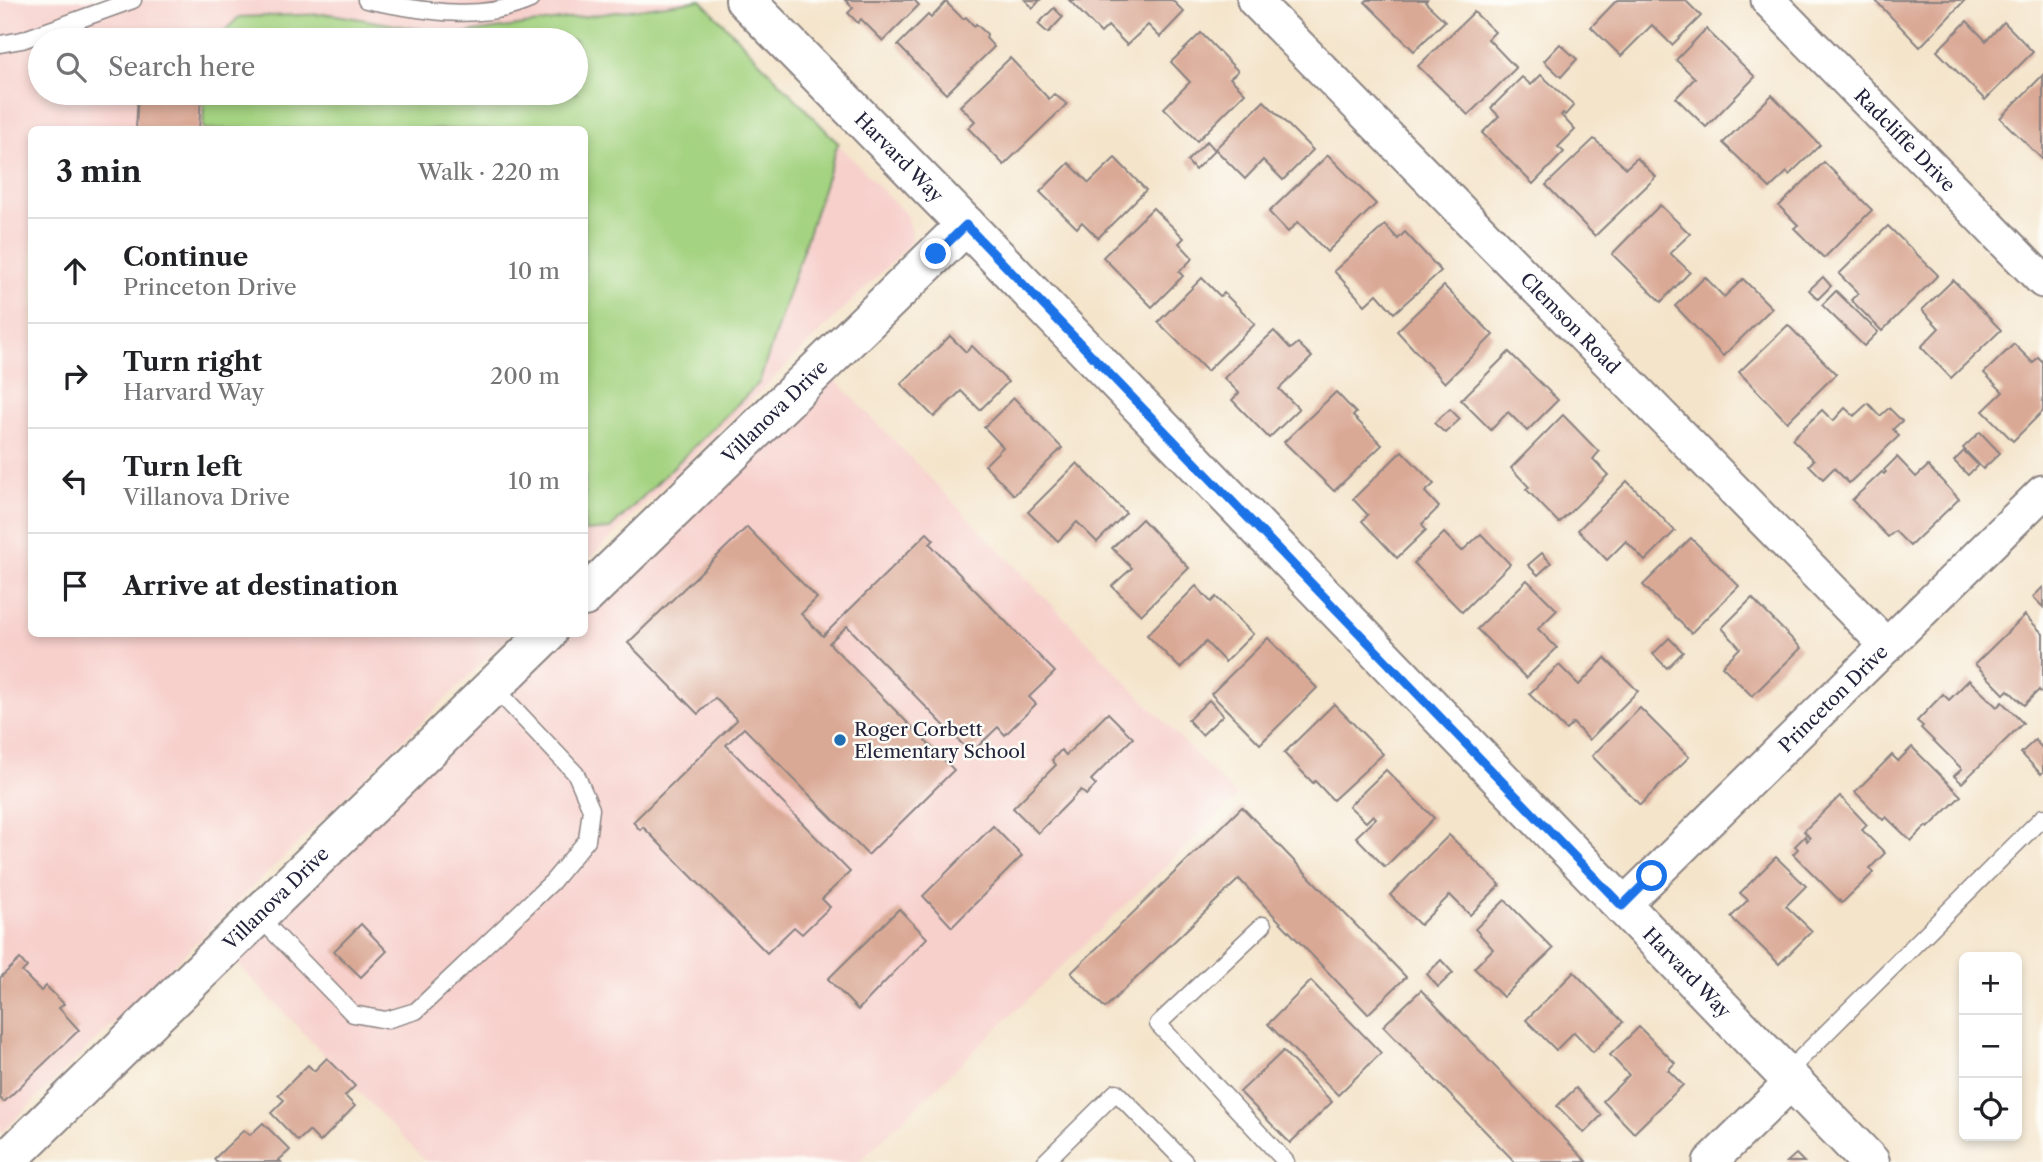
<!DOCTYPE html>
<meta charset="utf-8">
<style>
:root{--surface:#fff;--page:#f6f6f6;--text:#202124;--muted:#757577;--line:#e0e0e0}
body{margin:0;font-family:"Libre Caslon Text",serif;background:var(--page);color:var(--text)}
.controls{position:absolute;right:21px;bottom:21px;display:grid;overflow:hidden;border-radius:10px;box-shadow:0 4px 10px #0003}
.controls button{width:63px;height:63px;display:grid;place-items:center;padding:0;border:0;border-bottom:2px solid var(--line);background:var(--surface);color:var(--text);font:35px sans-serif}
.stop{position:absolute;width:21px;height:21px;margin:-16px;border:5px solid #1a73e8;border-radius:50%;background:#fff}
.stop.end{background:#1a73e8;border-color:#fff;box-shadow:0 2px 7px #0008}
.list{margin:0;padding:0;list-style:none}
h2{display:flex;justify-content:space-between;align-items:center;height:91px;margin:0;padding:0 28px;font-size:30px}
h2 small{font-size:23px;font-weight:400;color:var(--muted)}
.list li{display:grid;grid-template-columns:46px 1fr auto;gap:21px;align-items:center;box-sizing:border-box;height:105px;padding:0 28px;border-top:2px solid var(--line)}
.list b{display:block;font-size:26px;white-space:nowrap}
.list p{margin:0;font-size:23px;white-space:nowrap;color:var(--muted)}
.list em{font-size:23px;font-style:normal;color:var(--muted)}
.icon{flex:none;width:38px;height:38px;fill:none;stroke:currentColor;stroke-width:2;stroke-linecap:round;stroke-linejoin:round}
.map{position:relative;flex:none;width:2043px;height:1162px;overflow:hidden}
.search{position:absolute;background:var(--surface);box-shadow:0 4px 10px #0003;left:28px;top:28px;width:560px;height:77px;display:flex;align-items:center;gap:18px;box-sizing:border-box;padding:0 24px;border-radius:38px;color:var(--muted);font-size:26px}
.panel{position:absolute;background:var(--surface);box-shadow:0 4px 10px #0003;left:28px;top:126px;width:560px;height:511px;border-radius:10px}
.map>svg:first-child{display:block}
.built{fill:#f7d0cc;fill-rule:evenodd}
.green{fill:#a4d381;stroke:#637a5e;stroke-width:2}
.building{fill:#daa995}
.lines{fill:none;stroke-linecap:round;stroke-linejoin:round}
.service-casing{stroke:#8b8382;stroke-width:19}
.minor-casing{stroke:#8b8382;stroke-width:37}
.tertiary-casing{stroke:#8b8382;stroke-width:42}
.service{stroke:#fff;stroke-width:16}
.minor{stroke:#fff;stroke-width:33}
.tertiary{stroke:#fff;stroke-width:38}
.route{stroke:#1a73e8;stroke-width:9}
.poi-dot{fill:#1f6fb2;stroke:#fdfcf7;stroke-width:2.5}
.labels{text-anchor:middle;stroke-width:5;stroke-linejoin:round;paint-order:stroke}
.street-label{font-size:19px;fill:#22223b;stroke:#fdfcf7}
.poi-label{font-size:19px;fill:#22223b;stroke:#fdfcf7;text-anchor:start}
</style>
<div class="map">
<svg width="2043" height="1162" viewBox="0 0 2043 1162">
<rect width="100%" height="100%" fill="#fdfcf7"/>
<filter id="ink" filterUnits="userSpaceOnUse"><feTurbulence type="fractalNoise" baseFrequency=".0143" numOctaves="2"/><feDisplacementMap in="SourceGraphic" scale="14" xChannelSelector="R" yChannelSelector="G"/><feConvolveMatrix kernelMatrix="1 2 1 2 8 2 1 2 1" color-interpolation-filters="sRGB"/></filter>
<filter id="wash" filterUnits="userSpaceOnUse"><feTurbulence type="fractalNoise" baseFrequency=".00686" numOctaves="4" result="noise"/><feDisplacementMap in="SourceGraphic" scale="28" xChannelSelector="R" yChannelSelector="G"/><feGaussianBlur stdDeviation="1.57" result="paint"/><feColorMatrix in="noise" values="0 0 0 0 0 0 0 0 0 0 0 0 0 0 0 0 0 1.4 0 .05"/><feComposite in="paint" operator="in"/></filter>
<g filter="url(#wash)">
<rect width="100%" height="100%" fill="#f4e4ca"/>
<g class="built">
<path d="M0 0H700L906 215 912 231 911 241 904 250 585 563 584 130H32V634H512L0 1134ZM40 40H576V93H40Z"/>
<path d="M826 370 1237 797 859 1162H426L227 953 555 634H584L585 605Z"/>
</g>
<path class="green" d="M701 0 838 143 759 383 610 529 585 531 584 130 203 129 204 93H576V40H215L239 17 331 14 453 35Z"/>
<g id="blocks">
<g class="building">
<path d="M845 0H914L919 5 883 41 861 19 858 23 848 13 853 8Z"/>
<path d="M1025 0H1040L1033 8Z"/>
<path d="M1069 0H1172L1184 12 1160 37 1148 25 1127 45 1108 26 1101 33Z"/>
<path d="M1367 0H1427L1425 2 1445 21 1414 51 1365 2Z"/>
<path d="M1617 0H1685L1701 16 1672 45 1652 25 1621 56 1591 27Z"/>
<path d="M1875 0H1965L1920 47Z"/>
<path d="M946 2 963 19 966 17 974 26 976 24 987 34 986 38 994 47 946 94 898 45 928 15 931 18Z"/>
<path d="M1054 8 1063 17 1048 33 1038 24Z"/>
<path d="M1474 12 1495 32 1488 39 1516 68 1468 115 1418 66Z"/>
<path d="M1967 21 1986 41 2004 22 2033 52 1985 100 1937 51Z"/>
<path d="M1706 29 1755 77 1706 127 1676 98 1695 78 1676 60Z"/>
<path d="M1201 33 1238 71 1230 78 1245 93 1197 141 1164 108 1190 82 1171 62Z"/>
<path d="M1560 44 1577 59 1561 77 1544 61Z"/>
<path d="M1010 58 1049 99 1054 94 1067 104 1004 165 968 128 975 121 960 106Z"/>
<path d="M1541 75 1574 105 1565 115 1563 113 1561 115 1575 130 1558 147 1564 152 1533 184 1482 133 1499 116 1491 108 1522 77 1531 85Z"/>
<path d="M2043 75V160L2000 118Z"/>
<path d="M138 93 201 94 199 130H136Z"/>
<path d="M1772 95 1820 145 1789 175 1787 172 1770 188 1723 143Z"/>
<path d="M1264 101 1313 150 1283 180 1263 160 1245 179 1215 149Z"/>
<path d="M1594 139 1626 168 1637 158 1656 177 1595 236 1546 185Z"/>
<path d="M1207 141 1215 150 1195 170 1187 161Z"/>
<path d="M1328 155 1376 204 1327 252 1298 222 1288 232 1269 212Z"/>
<path d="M1115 158 1146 190 1098 238 1082 222 1077 228 1040 192 1069 163 1089 183Z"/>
<path d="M1824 162 1872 210 1824 258 1794 228 1798 225 1779 206Z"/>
<path d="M1660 205 1690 234 1670 253 1690 272 1661 302 1612 254Z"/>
<path d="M1153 208 1184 238 1179 243 1193 258 1179 272 1183 276 1152 307 1103 257Z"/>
<path d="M1385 225 1398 239 1405 232 1441 271 1394 313 1377 294 1365 305 1334 271Z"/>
<path d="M1888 226 1938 275 1882 331 1851 300 1858 293 1839 274Z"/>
<path d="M1705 277 1724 297 1743 279 1772 308 1723 356 1675 306Z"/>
<path d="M1823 277 1831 286 1818 299 1809 290Z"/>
<path d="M1202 278 1220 296 1224 293 1255 324 1207 371 1158 322Z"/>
<path d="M1953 280 2001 330 1951 378 1921 347 1939 328 1922 310Z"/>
<path d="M1444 286 1493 335 1445 383 1397 331Z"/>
<path d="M1836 291 1878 332 1864 346 1822 305Z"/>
<path d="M1788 325 1836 374 1787 422 1739 372Z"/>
<path d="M1274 331 1291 349 1298 343 1312 357 1279 389 1299 409 1269 438 1232 400 1239 393 1224 378Z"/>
<path d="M950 336 966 352 972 346 1008 382 980 410 961 391 934 417 901 384Z"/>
<path d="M2014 344 2033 363 2038 357 2043 362V411L2013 441 1983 411 2003 392 1984 373Z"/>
<path d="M1509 352 1558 400 1527 431 1508 412 1491 430 1461 400Z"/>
<path d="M1336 392 1356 413 1353 416 1382 445 1334 491 1284 442Z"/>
<path d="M1014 398 1062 448 1014 495 985 465 1003 447 984 427Z"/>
<path d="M1868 403 1880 416 1889 408 1902 421 1893 429 1899 436 1849 483 1834 468 1823 479 1809 465 1814 460 1792 439 1822 410 1833 421 1845 408 1854 416Z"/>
<path d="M1450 409 1460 419 1445 433 1434 423Z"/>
<path d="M1563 415 1599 452 1593 459 1608 475 1559 523 1526 489 1529 487 1511 468Z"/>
<path d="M1980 432 2000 453 1983 469 1963 448Z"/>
<path d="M1402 451 1434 484 1425 492 1439 507 1422 524 1426 530 1397 558 1362 521 1368 515 1353 499Z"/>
<path d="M1964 451 1978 465 1968 475 1954 461Z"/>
<path d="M1897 457 1916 477 1928 466 1959 499 1910 546 1895 531 1888 537 1852 500 1882 472 1884 474 1886 472 1884 470Z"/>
<path d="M1077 463 1126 513 1097 542 1077 522 1058 541 1028 512Z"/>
<path d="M1627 481 1675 531 1645 561 1626 541 1607 560 1578 530Z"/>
<path d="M1142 519 1189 568 1141 615 1112 586 1132 568 1112 548Z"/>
<path d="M747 527 817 598 801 614 823 636 927 533 934 540 930 544 1055 672 1029 697 1036 704 1005 735 998 727 971 753 847 626 829 643 954 770 868 855 744 728 726 745 850 872 822 899 830 907 802 934 794 927 767 953 643 827 640 830 633 822 737 720 715 698 698 714 628 643Z"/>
<path d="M1444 533 1462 551 1481 534 1510 564 1462 612 1414 563Z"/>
<path d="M1691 538 1739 586 1691 633 1643 585Z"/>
<path d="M1542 553 1551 563 1538 575 1528 565Z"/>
<path d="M1527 580 1557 610 1538 629 1557 648 1526 678 1477 629Z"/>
<path d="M1196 586 1211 602 1216 597 1253 634 1225 662 1206 642 1180 668 1147 635Z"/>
<path d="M2043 587V607L2033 597Z"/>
<path d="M1752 598 1801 648 1752 696 1722 666 1740 648 1722 628Z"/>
<path d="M2025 615 2043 634V694L2039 690 2024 705 2008 690 2004 694 1975 664Z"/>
<path d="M1268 638 1317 688 1260 744 1211 694Z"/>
<path d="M1669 638 1683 652 1667 668 1653 654Z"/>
<path d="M1605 658 1638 691 1589 740 1573 723 1566 730 1529 694 1559 665 1579 685Z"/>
<path d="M1969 680 1997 707 2002 702 2023 723 1962 783 1954 776 1962 769 1921 728 1923 726 1917 721 1943 694 1949 700Z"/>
<path d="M1209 700 1223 715 1202 735 1188 720Z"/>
<path d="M1334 704 1383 754 1333 800 1315 781 1313 783 1284 753Z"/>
<path d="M1640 708 1689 757 1640 805 1592 756Z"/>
<path d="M1108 713 1133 738 1091 780 1096 785 1086 795 1081 790 1038 833 1013 808 1056 765 1052 760 1061 750 1066 755Z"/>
<path d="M2035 740 2043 749V772L2041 774 2021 753Z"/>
<path d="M1912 747 1961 796 1928 828 1926 826 1911 841 1886 817 1883 820 1855 792 1892 755 1898 761Z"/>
<path d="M1386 770 1434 818 1385 867 1356 837 1376 818 1373 815 1366 822 1349 806Z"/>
<path d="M1840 796 1867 825 1862 830 1885 853 1870 868 1874 872 1842 903 1793 854 1798 849 1795 846 1805 836 1807 841 1810 838 1804 831Z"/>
<path d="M1242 807 1406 977 1368 1014 1239 879 1105 1008 1071 973Z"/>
<path d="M993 826 1022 856 952 927 923 896Z"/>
<path d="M1449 835 1500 885 1470 915 1450 895 1420 925 1390 895Z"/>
<path d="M1776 857 1806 886 1786 906 1812 931 1779 964 1731 917 1748 900 1740 893Z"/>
<path d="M1505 900 1553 949 1503 997 1474 968 1493 949 1475 929Z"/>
<path d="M899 909 927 938 858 1010 828 979Z"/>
<path d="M361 924 387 951 361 977 334 951Z"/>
<path d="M20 959 27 967 22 972 41 991 46 986 64 1004 59 1008 79 1030 4 1102 0 1098V978Z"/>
<path d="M1441 960 1453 973 1438 987 1427 974Z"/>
<path d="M1574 972 1623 1022 1593 1052 1574 1032 1556 1050 1526 1020Z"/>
<path d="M1311 981 1381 1053 1338 1095 1268 1024Z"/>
<path d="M1421 990 1587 1162H1515L1383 1026Z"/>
<path d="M1639 1027 1675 1063 1668 1070 1683 1085 1634 1133 1603 1101 1629 1075 1610 1055Z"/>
<path d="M1283 1051 1332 1102 1290 1143 1240 1092Z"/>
<path d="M327 1058 355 1086 345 1096 355 1106 320 1142 309 1131 298 1141 271 1113 284 1100 278 1095 308 1065 314 1071Z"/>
<path d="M1576 1088 1602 1115 1584 1133 1557 1106Z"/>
<path d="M263 1123 290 1150 279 1160 281 1162H216L214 1159 244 1130 250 1135Z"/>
<path d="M1796 1154 1804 1162H1787Z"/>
</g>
</g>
</g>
<g filter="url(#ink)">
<use href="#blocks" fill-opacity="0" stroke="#8b8382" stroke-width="2"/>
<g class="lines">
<g class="service-casing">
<g id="service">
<path d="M366 0C419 10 478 23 530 0"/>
<path d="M0 44 22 40 133 0"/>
<path d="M258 916 353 1014 386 1020 416 1011 552 882 587 840 591 809 576 774 493 686"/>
<path d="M1263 925 1158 1024 1286 1162"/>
<path d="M1784 1075 2043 817"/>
<path d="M1045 1162 1116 1092 1185 1162"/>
</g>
</g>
<g class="minor-casing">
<g id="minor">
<path id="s1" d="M1254 0 1887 646"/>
<path id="s2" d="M1768 0 2043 281"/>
<path id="s3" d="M1622 906 2043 492"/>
<path d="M1710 1162 1792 1082"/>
</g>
</g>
<g class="tertiary-casing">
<g id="tertiary">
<path id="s4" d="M745 0 966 225 1870 1162"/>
<path id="s5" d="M584 597 966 225"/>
<path id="s6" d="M5 1162 547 634"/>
</g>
</g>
<use href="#service" class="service"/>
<use href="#minor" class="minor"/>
<use href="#tertiary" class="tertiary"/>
</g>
</g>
<g class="lines" filter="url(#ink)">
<path class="route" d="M936 254 966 225 1622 906 1652 876"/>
</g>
<circle class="poi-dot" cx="840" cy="740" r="7"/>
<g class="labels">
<g class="street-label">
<text dy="7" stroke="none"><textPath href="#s2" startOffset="196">Radcliffe Drive</textPath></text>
<text dy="7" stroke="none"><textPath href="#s4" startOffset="220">Harvard Way</textPath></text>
<text dy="7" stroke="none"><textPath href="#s1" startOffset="452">Clemson Road</textPath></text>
<text dy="7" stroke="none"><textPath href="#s5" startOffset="266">Villanova Drive</textPath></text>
<text dy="7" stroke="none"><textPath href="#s3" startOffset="296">Princeton Drive</textPath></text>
<text dy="7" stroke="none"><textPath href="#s6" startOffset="378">Villanova Drive</textPath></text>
<text dy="7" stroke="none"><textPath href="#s4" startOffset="1354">Harvard Way</textPath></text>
</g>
<g class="poi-label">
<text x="854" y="736">Roger Corbett<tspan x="854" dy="22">Elementary School</tspan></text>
</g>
</g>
</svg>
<div class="controls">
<button>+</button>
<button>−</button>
<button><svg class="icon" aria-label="locate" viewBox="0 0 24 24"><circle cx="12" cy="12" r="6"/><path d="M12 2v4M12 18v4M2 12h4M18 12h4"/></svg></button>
</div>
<div class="stop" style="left:1652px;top:876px"></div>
<div class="stop end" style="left:936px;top:254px"></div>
<div class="search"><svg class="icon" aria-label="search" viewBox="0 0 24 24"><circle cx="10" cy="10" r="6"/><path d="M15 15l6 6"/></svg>Search here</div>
<section class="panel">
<h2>3 min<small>Walk · 220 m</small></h2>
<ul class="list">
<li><svg class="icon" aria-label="ahead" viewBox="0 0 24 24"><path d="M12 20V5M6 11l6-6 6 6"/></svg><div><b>Continue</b><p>Princeton Drive</p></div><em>10 m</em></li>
<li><svg class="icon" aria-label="right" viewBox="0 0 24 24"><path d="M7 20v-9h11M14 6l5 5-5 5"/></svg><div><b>Turn right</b><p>Harvard Way</p></div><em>200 m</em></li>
<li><svg class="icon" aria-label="left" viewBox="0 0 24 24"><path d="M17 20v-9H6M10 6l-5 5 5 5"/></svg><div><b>Turn left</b><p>Villanova Drive</p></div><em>10 m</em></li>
<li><svg class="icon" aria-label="arrive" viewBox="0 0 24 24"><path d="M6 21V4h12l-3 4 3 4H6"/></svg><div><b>Arrive at destination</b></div></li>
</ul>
</section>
</div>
